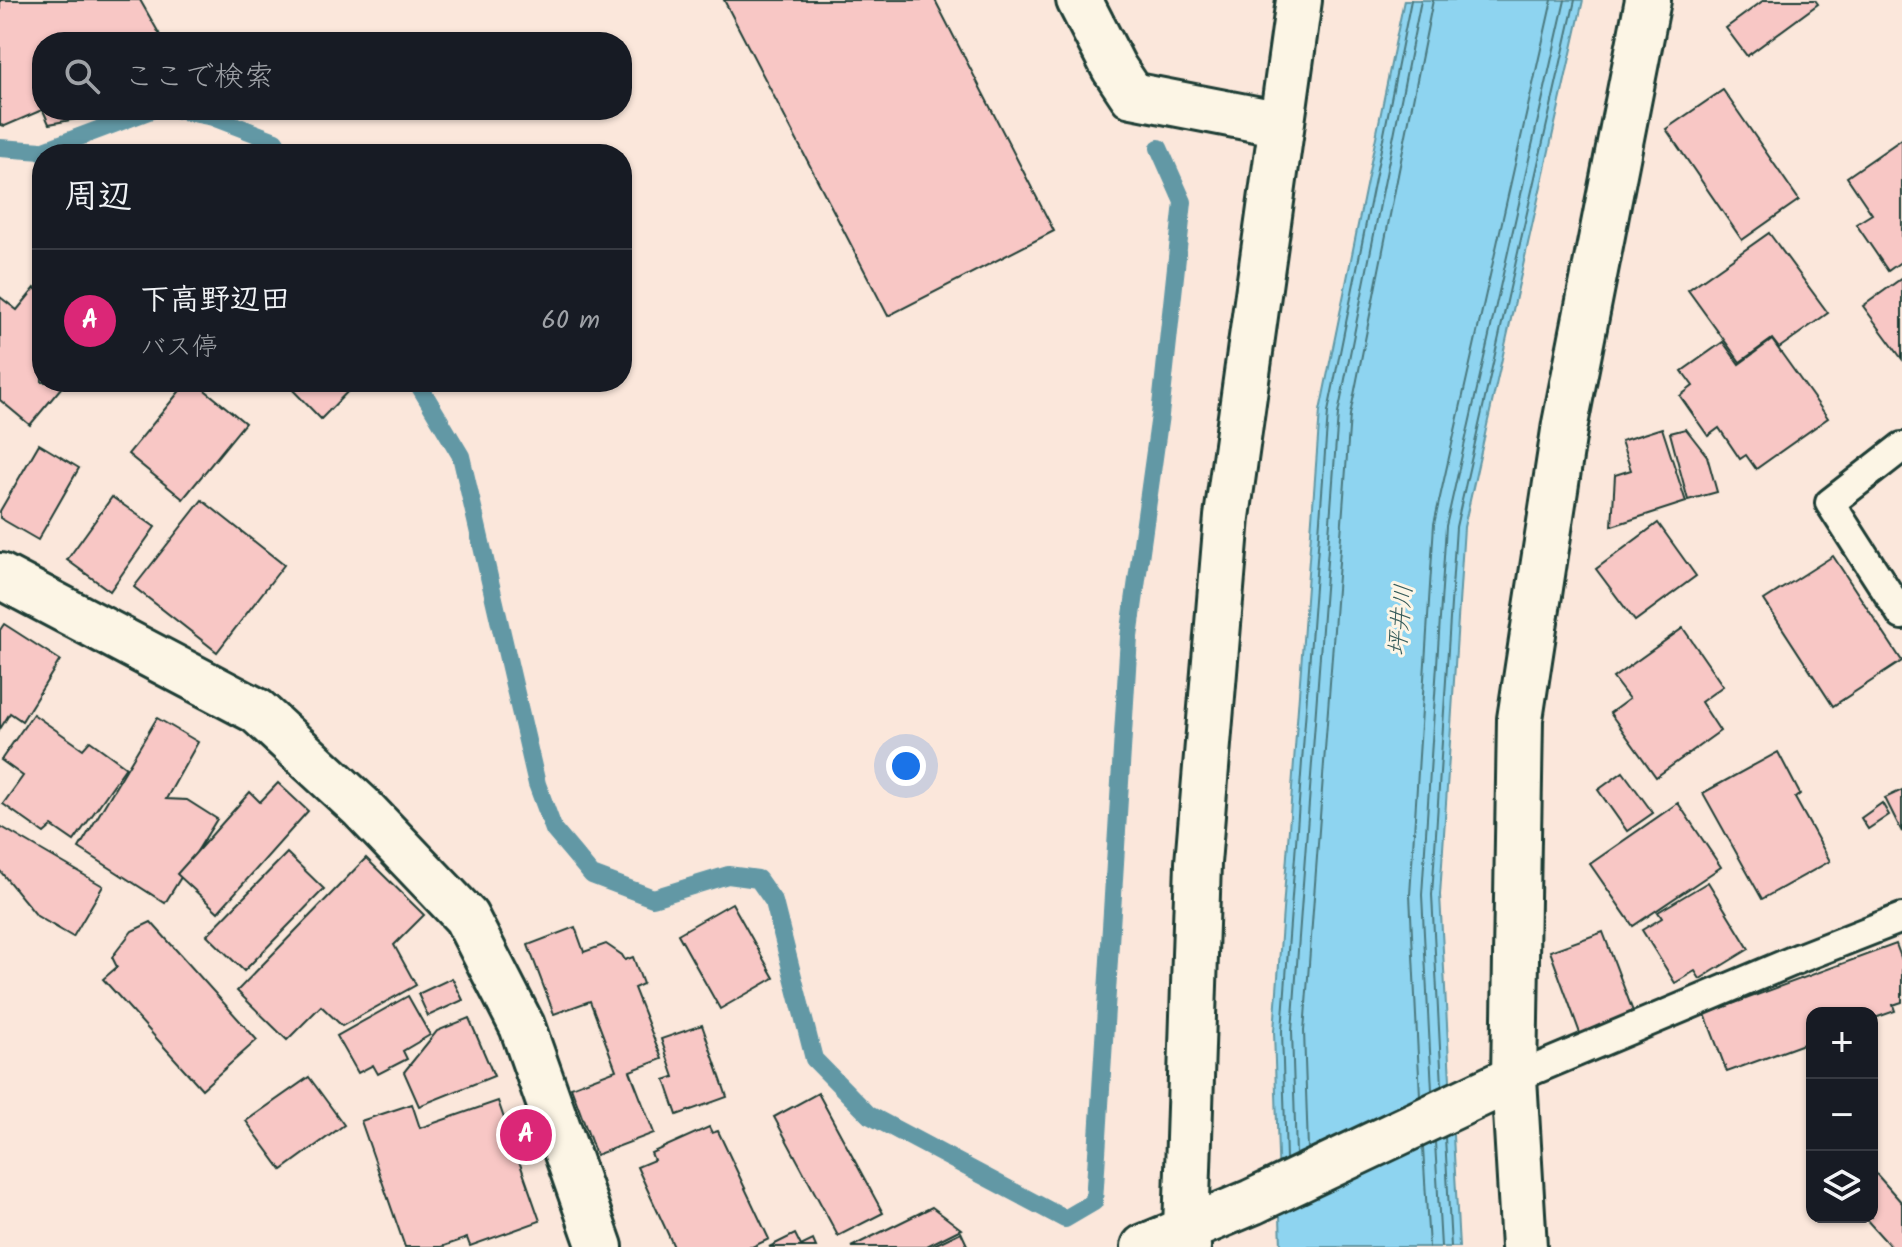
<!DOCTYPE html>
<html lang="ja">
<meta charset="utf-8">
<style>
:root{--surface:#171b24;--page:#20242c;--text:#f1f3f6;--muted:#9ea1a6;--line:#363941;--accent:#db2777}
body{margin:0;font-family:Kalam,"Klee One",sans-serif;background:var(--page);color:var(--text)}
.controls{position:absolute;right:24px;bottom:24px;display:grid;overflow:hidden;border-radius:16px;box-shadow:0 2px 6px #0004}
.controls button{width:72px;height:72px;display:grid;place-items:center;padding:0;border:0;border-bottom:2px solid var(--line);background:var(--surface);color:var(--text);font:40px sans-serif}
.you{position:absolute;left:906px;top:766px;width:28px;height:28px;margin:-20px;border:6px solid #fff;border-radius:50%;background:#1a73e8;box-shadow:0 0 0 12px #1a73e833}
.badge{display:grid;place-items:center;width:52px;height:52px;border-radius:50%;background:var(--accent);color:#fff;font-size:26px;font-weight:700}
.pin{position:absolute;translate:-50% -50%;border:4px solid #fff;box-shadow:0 2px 8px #0006}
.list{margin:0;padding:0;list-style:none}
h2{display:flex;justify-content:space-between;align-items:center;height:104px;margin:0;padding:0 32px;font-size:34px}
h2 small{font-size:26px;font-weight:400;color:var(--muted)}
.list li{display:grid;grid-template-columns:52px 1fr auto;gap:24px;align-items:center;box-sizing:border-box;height:144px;padding:0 32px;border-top:2px solid var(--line)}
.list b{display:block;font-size:30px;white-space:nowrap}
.list p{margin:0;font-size:26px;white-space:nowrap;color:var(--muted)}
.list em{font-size:26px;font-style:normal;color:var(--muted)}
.icon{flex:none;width:44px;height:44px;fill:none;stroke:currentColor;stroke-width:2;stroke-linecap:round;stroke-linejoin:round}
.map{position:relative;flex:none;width:1902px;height:1247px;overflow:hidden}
.search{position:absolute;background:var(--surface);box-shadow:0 2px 6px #0004;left:32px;top:32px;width:600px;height:88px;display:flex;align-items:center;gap:20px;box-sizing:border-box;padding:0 28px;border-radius:32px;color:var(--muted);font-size:30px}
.panel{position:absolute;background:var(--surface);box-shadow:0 2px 6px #0004;left:32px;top:144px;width:600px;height:248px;border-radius:32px}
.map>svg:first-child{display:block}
.water{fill:#8ed4f0;stroke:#6298a5;stroke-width:2}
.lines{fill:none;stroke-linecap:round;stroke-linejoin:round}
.shore{stroke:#4b797f;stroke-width:2}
.stream{stroke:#6298a5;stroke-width:18}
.building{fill:#f8c7c5;stroke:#1f3d34;stroke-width:2}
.service-casing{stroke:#1f3d34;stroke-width:34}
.minor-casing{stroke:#1f3d34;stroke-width:50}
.tertiary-casing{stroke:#1f3d34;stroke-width:50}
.service{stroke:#fcf5e5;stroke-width:28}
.minor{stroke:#fcf5e5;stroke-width:44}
.tertiary{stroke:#fcf5e5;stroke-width:44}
.labels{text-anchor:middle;stroke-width:6;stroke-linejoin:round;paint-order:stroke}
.water-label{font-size:24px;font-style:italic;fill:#355b5a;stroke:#fcf5e5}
</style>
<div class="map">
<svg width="1902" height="1247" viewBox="0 0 1902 1247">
<rect width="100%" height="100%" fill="#fbe7db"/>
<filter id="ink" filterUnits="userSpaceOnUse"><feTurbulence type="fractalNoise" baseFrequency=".0125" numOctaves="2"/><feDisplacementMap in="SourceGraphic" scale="16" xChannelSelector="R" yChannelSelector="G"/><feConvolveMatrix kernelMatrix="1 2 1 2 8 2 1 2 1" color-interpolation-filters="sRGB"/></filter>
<g filter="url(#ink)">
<path class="water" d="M1404 0H1583L1464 527 1440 895 1459 1247H1281L1274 1031 1320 411Z"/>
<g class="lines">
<g class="shore">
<path d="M1442 1086 1432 895 1456 527 1575 0"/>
<path d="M1432 1090 1422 895 1446 526 1565 0"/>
<path d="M1420 1096 1410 895 1434 524 1552 0"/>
<path d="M1445 1137 1451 1247"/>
<path d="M1435 1142 1441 1247"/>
<path d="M1423 1148 1429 1247"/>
<path d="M1308 1149 1304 1031 1350 415 1433 0"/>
<path d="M1296 1155 1292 1031 1338 414 1421 0"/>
<path d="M1286 1159 1282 1031 1328 412 1411 0"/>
</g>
<g class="stream">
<path d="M177 110 213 117 275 141 283 154"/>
<path d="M0 148 42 151 151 110"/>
<path d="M417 382 461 456 537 784 554 830 592 875 653 898 728 875 758 879 774 902 814 1059 869 1115 1065 1219 1094 1202 1129 637 1160 415 1183 202 1159 148"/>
</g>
</g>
<g class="building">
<path d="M0 0H140L164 42H42V110L5 126 0 125Z"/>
<path d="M724 0H935L1054 231 888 316Z"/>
<path d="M1764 0H1815L1818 4 1747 56 1726 28Z"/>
<path d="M1723 90 1799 200 1742 240 1666 129Z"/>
<path d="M43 110H109L102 114 49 124Z"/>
<path d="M1902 139V261L1888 271 1856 224 1872 214 1847 177Z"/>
<path d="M1769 233 1828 313 1779 348 1772 339 1740 362 1688 290Z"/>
<path d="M1902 278V359L1863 306Z"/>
<path d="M35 288 42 294V382H66L30 425 0 400V297L17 310Z"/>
<path d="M1772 340 1828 418 1756 469 1746 455 1740 459 1719 428 1708 436 1680 396 1693 386 1682 371 1723 342 1739 364Z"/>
<path d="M187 382H195L245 423 183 499 128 454Z"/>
<path d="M285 382H357L321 419Z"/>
<path d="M1662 428 1686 502 1612 526 1615 475 1631 470 1621 441Z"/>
<path d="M1686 429 1707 456 1717 492 1688 500 1670 433Z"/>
<path d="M39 444 79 468 38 540 0 518V511Z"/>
<path d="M112 497 155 527 110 591 67 560Z"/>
<path d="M202 500 284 565 217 652 134 587Z"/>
<path d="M1658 523 1696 576 1635 621 1596 569Z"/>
<path d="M1833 556 1902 661 1833 706 1764 600Z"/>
<path d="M4 624 60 660 22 721 10 713 0 729V630Z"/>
<path d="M1683 628 1723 686 1701 702 1720 731 1656 777 1610 713 1629 699 1613 678Z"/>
<path d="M33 714 83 749 90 741 126 767 74 841 52 826 44 833 3 804 23 776 1 760Z"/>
<path d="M157 718 198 742 166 799 187 800 217 819 165 903 79 848Z"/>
<path d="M1778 752 1800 794 1795 798 1830 861 1762 899 1703 793Z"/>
<path d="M1623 772 1653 813 1627 831 1598 790Z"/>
<path d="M278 783 308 811 218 912 177 874 250 792 260 802Z"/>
<path d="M1902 790V832L1885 798Z"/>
<path d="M1678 803 1721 867 1633 926 1590 864Z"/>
<path d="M1882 803 1889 815 1868 829 1861 818Z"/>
<path d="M0 826 103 886 73 937 37 916 0 871Z"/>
<path d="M287 853 324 889 244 971 207 935Z"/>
<path d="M366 858 424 915 394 945 416 985 342 1026 321 1006 287 1040 237 991Z"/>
<path d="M1708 882 1749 949 1700 979 1695 971 1675 983 1642 930 1662 918 1658 912Z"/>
<path d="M732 903 774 978 720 1009 678 934Z"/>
<path d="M151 922 257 1040 202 1089 103 979 117 967 112 957 132 931Z"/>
<path d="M575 927 584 952 606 944 622 955 625 960 633 957 643 984 634 988 662 1059 630 1071 654 1133 596 1155 571 1087 616 1070 590 1001 554 1014 528 945Z"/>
<path d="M1603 932 1635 1017 1581 1036 1550 951Z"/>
<path d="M1896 944 1902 960V1002L1893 1005 1895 1011 1872 1019V1013H1812V1041L1727 1072 1705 1014Z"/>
<path d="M452 978 463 1000 428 1016 418 994Z"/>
<path d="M408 996 430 1035 403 1051 407 1059 378 1074 373 1065 358 1073 337 1036Z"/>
<path d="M469 1018 494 1076 419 1106 404 1072 437 1031Z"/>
<path d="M702 1025 727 1097 677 1115 665 1080 674 1077 661 1039Z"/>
<path d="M309 1077 344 1125 282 1170 246 1121Z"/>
<path d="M818 1093 883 1213 838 1236 774 1117Z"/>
<path d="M498 1101 540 1221 470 1246 467 1238 441 1247H405L361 1121 412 1104 420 1128Z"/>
<path d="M709 1127 712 1133 718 1131 769 1239 752 1247H674L637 1167 654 1160 651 1153Z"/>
<path d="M1872 1169 1902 1203V1247H1891L1864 1217H1872Z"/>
<path d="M932 1207 961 1229 925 1247H851Z"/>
<path d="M961 1232 968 1247H930Z"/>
<path d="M795 1234 801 1246 813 1240 816 1247H769Z"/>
</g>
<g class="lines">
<g class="service-casing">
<g id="service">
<path d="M1902 447 1830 503 1902 615"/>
<path d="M1514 1078 1800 958 1902 918"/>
</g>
</g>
<g class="minor-casing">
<g id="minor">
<path d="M1079 0 1114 68 1132 95 1281 124"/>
<path d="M1144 1247 1252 1202 1514 1078"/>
<path d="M1188 1247 1186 1230 1198 863 1227 517 1299 0"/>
<path d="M1524 1247 1514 1078 1520 719 1565 424 1648 0"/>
</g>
</g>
<g class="tertiary-casing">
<path id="tertiary" d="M0 576 257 711 361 807 466 917 522 1026 600 1247"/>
</g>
<use href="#service" class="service"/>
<use href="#minor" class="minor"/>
<use href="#tertiary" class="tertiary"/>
</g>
</g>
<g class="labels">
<g class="water-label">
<text transform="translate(1400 620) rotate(-84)" y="8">坪井川</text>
</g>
</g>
</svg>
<div class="controls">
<button>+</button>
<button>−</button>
<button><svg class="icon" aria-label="layers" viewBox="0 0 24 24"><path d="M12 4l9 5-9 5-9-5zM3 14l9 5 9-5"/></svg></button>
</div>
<div class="you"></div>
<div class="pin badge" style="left:526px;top:1135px">A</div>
<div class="search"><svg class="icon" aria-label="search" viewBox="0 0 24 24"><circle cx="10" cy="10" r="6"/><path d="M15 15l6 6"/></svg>ここで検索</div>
<section class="panel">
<h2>周辺<small></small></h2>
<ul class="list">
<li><span class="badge">A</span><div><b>下高野辺田</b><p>バス停</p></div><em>60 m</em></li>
</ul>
</section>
</div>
